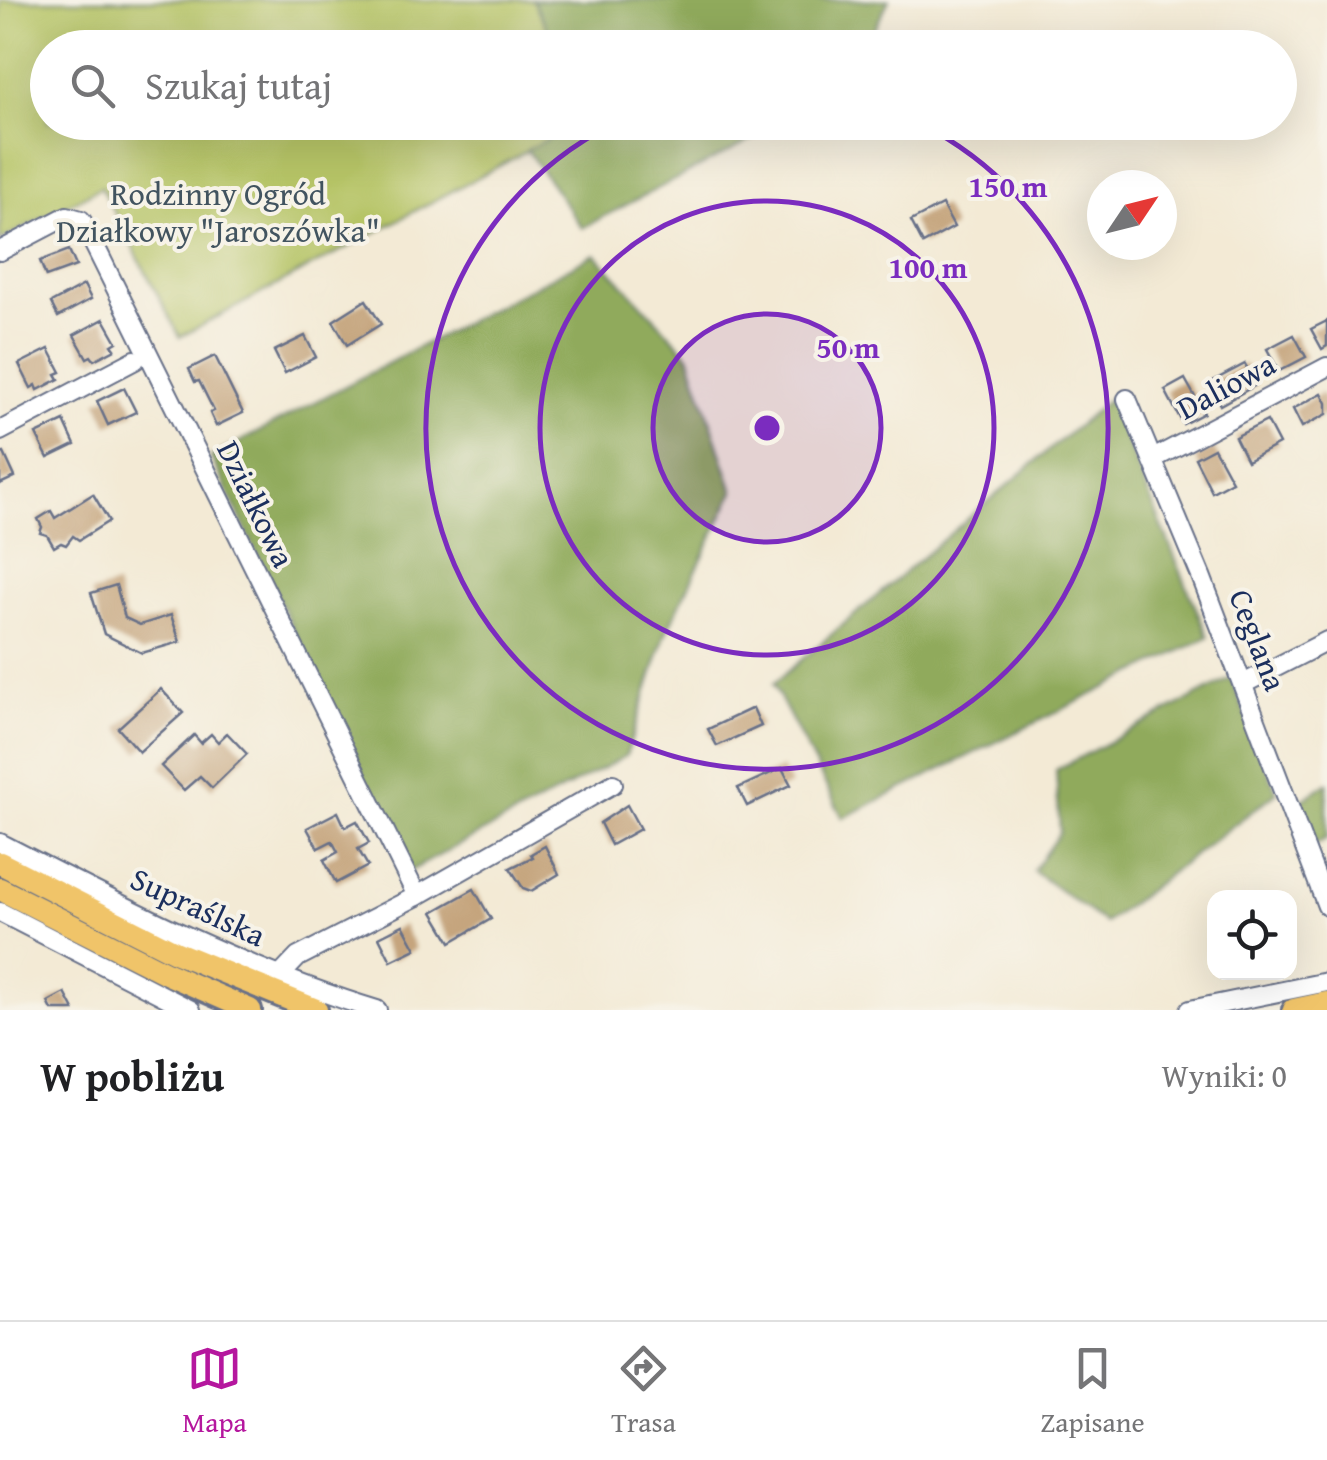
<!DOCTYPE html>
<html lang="pl">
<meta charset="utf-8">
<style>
:root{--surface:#fff;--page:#f2f2f2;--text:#202124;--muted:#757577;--line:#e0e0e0;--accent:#b5179e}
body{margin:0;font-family:"Gentium Book Plus",serif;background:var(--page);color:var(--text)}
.controls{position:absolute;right:30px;bottom:30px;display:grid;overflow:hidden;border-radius:20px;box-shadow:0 10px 40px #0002}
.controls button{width:90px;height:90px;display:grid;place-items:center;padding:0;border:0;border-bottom:2px solid var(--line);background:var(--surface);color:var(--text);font:50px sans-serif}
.compass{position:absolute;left:1087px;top:170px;width:90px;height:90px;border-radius:50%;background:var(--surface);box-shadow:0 10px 40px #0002;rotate:55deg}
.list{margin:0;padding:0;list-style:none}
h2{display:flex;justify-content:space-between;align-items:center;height:130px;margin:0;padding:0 40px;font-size:42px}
h2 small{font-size:32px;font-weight:400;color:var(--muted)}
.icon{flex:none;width:55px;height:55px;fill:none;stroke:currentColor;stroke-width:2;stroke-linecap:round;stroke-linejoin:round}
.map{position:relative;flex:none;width:1327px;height:1010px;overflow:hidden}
.search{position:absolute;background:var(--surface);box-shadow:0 10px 40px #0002;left:30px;right:30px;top:30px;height:110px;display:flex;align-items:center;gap:25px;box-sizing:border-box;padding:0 35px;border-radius:55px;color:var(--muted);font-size:38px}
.sheet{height:310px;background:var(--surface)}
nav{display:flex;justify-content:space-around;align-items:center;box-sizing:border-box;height:140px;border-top:2px solid var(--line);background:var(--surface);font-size:28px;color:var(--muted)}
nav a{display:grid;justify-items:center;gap:5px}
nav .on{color:var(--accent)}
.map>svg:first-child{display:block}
.green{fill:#b6c466;stroke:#687a62;stroke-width:2.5}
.forest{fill:#90aa5b;stroke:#566c5c;stroke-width:2.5}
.building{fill:#c5a47d}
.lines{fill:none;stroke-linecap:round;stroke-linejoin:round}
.minor-casing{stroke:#677088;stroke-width:22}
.major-casing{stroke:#677088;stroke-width:28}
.minor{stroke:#fff;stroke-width:18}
.major{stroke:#f0c469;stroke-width:22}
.ring{fill:none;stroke:#7b2cbf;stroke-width:5}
.labels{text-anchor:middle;stroke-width:8;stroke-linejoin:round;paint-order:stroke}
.park-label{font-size:32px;fill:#425460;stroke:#f7f3e8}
.street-label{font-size:32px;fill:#1b2f5e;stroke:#f7f3e8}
.centre{fill:#7b2cbf;stroke:#f7f3e8;stroke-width:5}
.ring-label{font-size:30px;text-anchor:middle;font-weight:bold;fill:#7b2cbf;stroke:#f7f3e8;stroke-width:8;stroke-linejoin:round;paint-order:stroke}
</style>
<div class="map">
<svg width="1327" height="1010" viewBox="0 0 1327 1010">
<rect width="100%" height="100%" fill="#f7f3e8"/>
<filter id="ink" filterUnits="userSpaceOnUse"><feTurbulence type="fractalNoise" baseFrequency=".01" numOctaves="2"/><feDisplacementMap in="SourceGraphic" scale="20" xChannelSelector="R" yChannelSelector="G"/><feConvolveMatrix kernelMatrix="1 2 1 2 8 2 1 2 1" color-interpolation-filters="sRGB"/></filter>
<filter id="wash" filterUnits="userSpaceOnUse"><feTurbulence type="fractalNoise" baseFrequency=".0048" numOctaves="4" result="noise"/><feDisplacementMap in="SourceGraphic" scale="40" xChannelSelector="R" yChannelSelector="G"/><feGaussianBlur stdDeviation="2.25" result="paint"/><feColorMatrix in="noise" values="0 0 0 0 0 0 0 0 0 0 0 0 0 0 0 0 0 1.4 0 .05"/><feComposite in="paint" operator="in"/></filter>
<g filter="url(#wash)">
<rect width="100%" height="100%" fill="#f3ead5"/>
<path class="green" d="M0 0H533L557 47 48 48V122L579 123 180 337 101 187 0 241Z"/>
<g class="forest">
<path d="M533 0H889L865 47 557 48Z"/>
<path d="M579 123V122L784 123 582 228 527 150Z"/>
<path d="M595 254 689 355 734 492 665 635 626 756 408 872 211 457Z"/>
<path d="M1109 399 1208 637 843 818 773 684Z"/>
<path d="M1231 678 1277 792 1105 923 1033 871 1060 832 1056 770Z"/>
<path d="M1327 783V838L1315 845 1298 802Z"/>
</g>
<g id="blocks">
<g class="building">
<path d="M942 205 954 227 923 244 911 221Z"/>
<path d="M69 250 76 266 46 277 40 261Z"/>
<path d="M84 285 91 299 58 317 51 303Z"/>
<path d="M366 300 381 324 347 345 333 321Z"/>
<path d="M104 319 117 342 112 345 115 349 94 360 91 356 87 358 74 335Z"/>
<path d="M1327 321V346L1322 349 1311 329Z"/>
<path d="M1294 335 1306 357 1279 371 1267 349Z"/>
<path d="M305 336 316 357 285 373 274 351Z"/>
<path d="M49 349 61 372 56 374 59 379 38 390 36 385 31 388 19 364Z"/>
<path d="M215 356 243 413 216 426 210 413 214 411 199 381 195 382 189 369Z"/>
<path d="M1245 364 1256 385 1220 405 1209 383Z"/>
<path d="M1185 379 1204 413 1183 424 1165 390Z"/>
<path d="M124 388 136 412 108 425 97 401Z"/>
<path d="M1322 393 1327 403V414L1302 427 1293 409Z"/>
<path d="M64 421 75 445 48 458 36 434Z"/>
<path d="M1267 421 1279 444 1247 461 1235 437Z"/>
<path d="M1214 448 1232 481 1212 492 1195 458Z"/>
<path d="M4 453 15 477 0 484V454Z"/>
<path d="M93 494 109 521 79 540 73 536 66 545 61 543 54 547 47 535 40 533 42 527 38 519 51 511 55 518Z"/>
<path d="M116 585 125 618 140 625 171 615 180 642 142 653 104 634 91 593Z"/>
<path d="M161 689 183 713 139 752 118 728Z"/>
<path d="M753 708 761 726 717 746 708 729Z"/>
<path d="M227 733 247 754 212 788 200 776 184 790 161 766 194 735 201 743 211 734 218 742Z"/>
<path d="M782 768 791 785 747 806 738 788Z"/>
<path d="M627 805 640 829 611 845 600 823Z"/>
<path d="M338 812 345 827 357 821 369 843 358 849 368 866 336 883 324 860 338 852 332 841 318 848 307 828Z"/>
<path d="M545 846 559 874 531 891 523 888 510 868 533 857 531 854Z"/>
<path d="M474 889 491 919 451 942 433 912Z"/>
<path d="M403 925 416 949 391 961 379 937Z"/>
<path d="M65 993 74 1010H52L48 1002Z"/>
</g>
</g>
</g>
<g filter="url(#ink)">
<use href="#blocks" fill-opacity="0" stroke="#677088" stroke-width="2.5"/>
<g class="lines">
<g class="minor-casing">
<g id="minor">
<path d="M0 251 67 216 81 220 85 226 417 896"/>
<path d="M1127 399 1201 576 1327 906"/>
<path d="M0 431 135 360"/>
<path d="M1153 459 1327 367"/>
<path d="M1243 684 1327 641"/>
<path d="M0 843C122 906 245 970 377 1010"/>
<path d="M0 912 191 1010"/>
<path d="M279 977 298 957 417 896 613 784"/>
<path d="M1190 1010 1327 982"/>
</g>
</g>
<g class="major-casing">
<g id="major">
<path d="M0 863 177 953 316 1010"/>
<path d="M0 889 168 974 250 1010"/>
<path d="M1294 1010 1327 1003"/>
</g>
</g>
<use href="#minor" class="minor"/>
<use href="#major" class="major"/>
</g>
</g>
<circle cx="767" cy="428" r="114" fill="#7b2cbf" fill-opacity=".12"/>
<g class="ring">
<circle cx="767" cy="428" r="114"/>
<circle cx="767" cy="428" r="227"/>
<path d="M919 123A341 341 0 1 1 615 123"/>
</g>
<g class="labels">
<g class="park-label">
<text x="218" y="205">Rodzinny Ogród<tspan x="218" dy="37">Działkowy "Jaroszówka"</tspan></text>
</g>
<g class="street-label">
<text transform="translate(1226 386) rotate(-28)" y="11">Daliowa</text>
<text transform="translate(256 504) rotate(64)" y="11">Działkowa</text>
<text transform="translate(1258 640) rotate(69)" y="11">Ceglana</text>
<text transform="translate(198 907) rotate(25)" y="11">Supraślska</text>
</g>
</g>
<circle cx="767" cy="428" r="15" class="centre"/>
<g class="ring-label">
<text x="1008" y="197">150 m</text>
<text x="928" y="278">100 m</text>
<text x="848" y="358">50 m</text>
</g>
</svg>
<div class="controls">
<button><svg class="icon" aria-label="locate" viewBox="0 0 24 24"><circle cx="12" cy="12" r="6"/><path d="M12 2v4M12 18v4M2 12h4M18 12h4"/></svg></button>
</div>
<svg class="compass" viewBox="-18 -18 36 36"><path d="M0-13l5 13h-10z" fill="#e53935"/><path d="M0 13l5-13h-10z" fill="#757577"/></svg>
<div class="search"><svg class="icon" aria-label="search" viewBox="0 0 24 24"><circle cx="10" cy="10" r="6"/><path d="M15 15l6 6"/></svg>Szukaj tutaj</div>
</div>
<section class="sheet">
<h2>W pobliżu<small>Wyniki: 0</small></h2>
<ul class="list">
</ul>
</section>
<nav>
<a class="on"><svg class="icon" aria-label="map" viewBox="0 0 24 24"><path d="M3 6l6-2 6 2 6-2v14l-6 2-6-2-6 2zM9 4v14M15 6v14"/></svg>Mapa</a>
<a><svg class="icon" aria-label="directions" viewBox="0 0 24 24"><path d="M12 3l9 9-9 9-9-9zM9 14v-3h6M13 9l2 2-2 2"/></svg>Trasa</a>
<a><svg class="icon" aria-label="saved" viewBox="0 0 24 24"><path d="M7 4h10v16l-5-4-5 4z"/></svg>Zapisane</a>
</nav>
